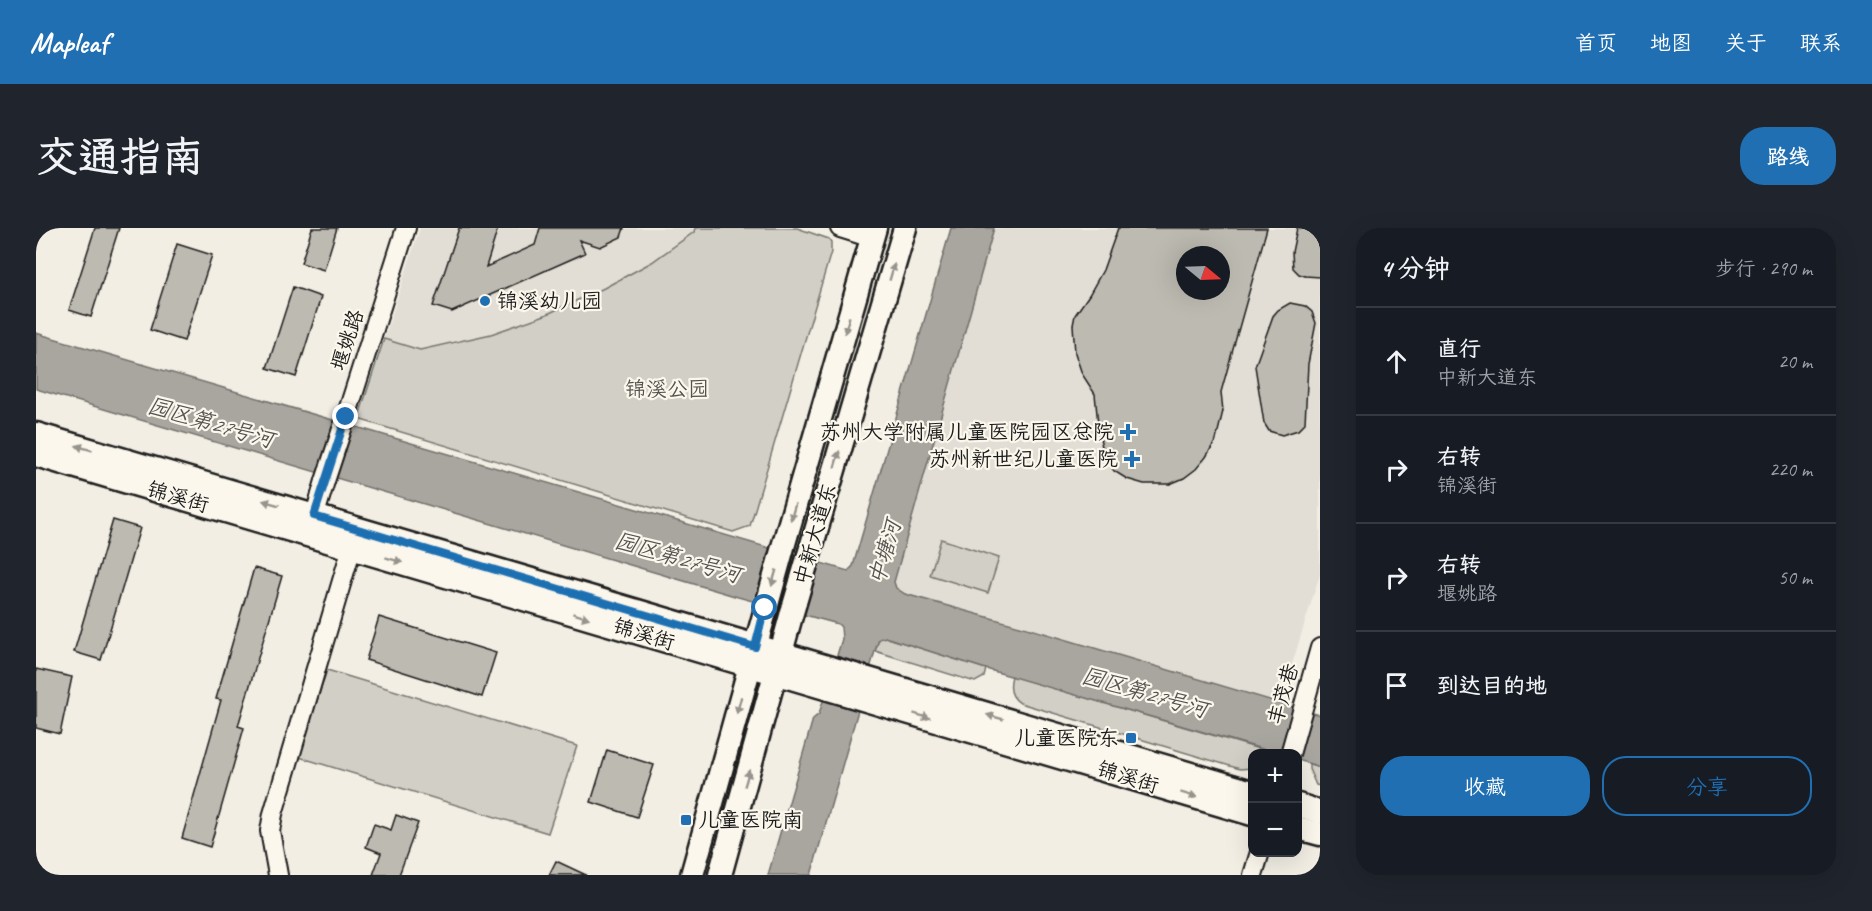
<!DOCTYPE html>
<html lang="zh">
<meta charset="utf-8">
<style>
:root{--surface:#171b24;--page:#20242c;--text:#f1f3f6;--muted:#9ea1a6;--line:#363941;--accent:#1f6fb2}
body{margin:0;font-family:Caveat,"LXGW WenKai TC",sans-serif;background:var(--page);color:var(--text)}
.controls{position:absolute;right:18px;bottom:18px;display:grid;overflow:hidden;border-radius:12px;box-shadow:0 6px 24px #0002}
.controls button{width:54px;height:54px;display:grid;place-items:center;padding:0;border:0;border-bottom:2px solid var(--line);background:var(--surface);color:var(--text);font:30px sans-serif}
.compass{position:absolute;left:1140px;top:18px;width:54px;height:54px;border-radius:50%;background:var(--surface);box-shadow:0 6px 24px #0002;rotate:109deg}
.stop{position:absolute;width:18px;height:18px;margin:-14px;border:4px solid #1f6fb2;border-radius:50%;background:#fff}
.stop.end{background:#1f6fb2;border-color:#fff;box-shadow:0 2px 6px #0008}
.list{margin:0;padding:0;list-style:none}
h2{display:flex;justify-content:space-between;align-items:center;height:78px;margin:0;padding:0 24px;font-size:26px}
h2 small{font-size:20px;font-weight:400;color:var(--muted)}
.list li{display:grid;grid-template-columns:39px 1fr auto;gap:18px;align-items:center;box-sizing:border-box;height:108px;padding:0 24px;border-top:2px solid var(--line)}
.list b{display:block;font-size:22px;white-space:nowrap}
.list p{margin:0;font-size:20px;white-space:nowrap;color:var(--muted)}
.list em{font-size:20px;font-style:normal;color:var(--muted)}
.actions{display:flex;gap:12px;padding:18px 24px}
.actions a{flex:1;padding:14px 0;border:2px solid var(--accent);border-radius:24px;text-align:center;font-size:21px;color:var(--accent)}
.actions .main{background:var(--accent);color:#fff}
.icon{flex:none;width:33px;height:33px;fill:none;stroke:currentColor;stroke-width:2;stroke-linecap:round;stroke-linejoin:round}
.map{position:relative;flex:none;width:1284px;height:647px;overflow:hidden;border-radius:24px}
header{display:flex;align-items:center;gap:36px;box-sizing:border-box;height:84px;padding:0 30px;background:var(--accent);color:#fff}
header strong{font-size:28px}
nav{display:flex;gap:33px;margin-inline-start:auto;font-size:21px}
.intro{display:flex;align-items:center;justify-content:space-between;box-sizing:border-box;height:144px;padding:0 36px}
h1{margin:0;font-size:42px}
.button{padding:15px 27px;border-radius:24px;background:var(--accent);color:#fff;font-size:21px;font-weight:700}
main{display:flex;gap:36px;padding:0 36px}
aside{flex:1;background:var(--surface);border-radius:24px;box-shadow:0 6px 24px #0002}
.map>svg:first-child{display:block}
.built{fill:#e2ded5;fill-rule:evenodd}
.green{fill:#d2cfc6;stroke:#777671;stroke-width:1.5}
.water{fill:#a9a6a0;stroke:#716f6b;stroke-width:1.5}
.building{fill:#bdbab1;stroke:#1c1c1c;stroke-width:1.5;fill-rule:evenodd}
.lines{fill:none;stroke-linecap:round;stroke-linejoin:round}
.minor-casing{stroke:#1c1c1c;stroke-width:22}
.major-casing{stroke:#1c1c1c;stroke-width:27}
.minor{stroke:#fbf7ec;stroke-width:18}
.major{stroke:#fbf7ec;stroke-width:22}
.minor-bridge-casing{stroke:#1c1c1c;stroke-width:22;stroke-linecap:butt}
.minor-bridge{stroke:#fbf7ec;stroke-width:18}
.oneway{fill:#97948e}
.route{stroke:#1f6fb2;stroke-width:8}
.poi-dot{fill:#1f6fb2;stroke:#fbf7ec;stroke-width:2}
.labels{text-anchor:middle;stroke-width:4.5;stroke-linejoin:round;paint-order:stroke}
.poi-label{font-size:21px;fill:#1c1c1c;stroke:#fbf7ec;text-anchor:end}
.street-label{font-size:21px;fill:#1c1c1c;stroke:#fbf7ec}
.park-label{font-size:21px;fill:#53524f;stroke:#fbf7ec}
.water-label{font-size:22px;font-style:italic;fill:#545351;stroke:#fbf7ec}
</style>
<header>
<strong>Mapleaf</strong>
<nav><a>首页</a><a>地图</a><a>关于</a><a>联系</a></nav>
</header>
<div class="intro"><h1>交通指南</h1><a class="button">路线</a></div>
<main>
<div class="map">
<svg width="1284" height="647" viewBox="0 0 1284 647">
<rect width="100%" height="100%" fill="#f2eee4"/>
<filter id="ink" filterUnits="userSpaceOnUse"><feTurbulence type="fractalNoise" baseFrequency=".0167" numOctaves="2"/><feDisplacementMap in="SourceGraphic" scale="12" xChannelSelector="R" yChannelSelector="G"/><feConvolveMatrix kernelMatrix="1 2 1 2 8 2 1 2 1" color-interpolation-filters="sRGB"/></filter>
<g filter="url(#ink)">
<g class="built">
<path d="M384 0H659L658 4 616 34 568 60 509 87 455 106 384 122 348 111Z"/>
<path d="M958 0H1284V346L1244 475 991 400 869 366 860 360 858 354ZM1149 27H1185V63H1149Z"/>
</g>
<g class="green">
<path d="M659 0H761L793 11 795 14V24L714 298 697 304 322 191 348 111 384 122 455 106 509 87 568 60 616 34 658 4Z"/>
<path d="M905 311 963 330 952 365 894 347Z"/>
<path d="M849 409 950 441 948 449 939 454 839 423 843 411Z"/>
<path d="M291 442 541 518 512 605 263 529Z"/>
<path d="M976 448 1230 523 1229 525 1216 526V540L1204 541 984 475C974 469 973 459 976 448Z"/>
<path d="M1273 536 1284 539V558L1280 557 1273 541Z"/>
</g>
<path class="water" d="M915 0H958L858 354 860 360 869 366 991 400 1284 487V539L1262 532V526L1240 525 950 441 849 409 843 411 839 423 775 647H732L777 491 783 486 806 411 805 399 802 396 702 369 0 161V105L812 343 817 338Z"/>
<g class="building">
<path d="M59 0H83L55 89 33 82Z"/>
<path d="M276 0H301L288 42 265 35Z"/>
<path d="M423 0H462L450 39 499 17 504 0H588L585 9 564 19 543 12 549 25 416 84 397 78Z"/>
<path d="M1082 0H1231L1185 164 1187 183 1180 212 1170 229 1160 241 1148 250 1134 256H1108L1091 251 1078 243 1069 231 1063 206 1059 166 1046 146 1039 125 1037 97 1039 87 1053 67 1067 42ZM1149 27H1185V63H1149Z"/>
<path d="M1261 0H1284V49L1269 48 1263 46 1257 40 1256 24Z"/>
<path d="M141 16 176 27 148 113 114 102Z"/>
<path d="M257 59 285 69 260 149 231 140Z"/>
<path d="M1254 75 1269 78 1276 84 1280 95 1272 136 1269 195 1262 202 1246 207 1233 203 1228 195 1219 138 1237 88 1242 82Z"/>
<path d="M77 292 104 300 65 432 38 424Z"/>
<path d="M218 340 246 348 202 498 208 500 174 619 146 610 185 472 180 471Z"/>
<path d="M343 389 460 425 446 469 330 432Z"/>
<path d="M0 441 36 449 24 506 0 500Z"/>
<path d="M571 522 618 537 601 589 555 574Z"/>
<path d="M360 587 382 595 363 647H337L345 625 330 619 338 596 355 602Z"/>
<path d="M520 633 550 647H513Z"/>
</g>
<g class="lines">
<g class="minor-casing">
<g id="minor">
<path d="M804 0 836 10"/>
<path d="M310 189 370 0"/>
<path d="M275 300 289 253"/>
<path d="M1254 526 1284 420"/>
<path d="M242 647 234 603 237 586 316 319"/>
<path d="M1217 647 1224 624"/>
</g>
</g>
<g class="major-casing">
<g id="major">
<path d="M0 206 1216 564"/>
<path d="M0 227 1216 586"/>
<path d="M1262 577 1284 584"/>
<path d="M1262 600 1284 606"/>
<path d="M656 647 747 319 839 0"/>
<path d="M684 647 755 388 869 0"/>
</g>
</g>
<use href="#minor" class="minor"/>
<use href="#major" class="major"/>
<g class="minor-bridge-casing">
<path id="minor-bridge" d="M289 253 310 189"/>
</g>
<use href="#minor-bridge" class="minor-bridge"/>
</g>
<defs><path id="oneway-solid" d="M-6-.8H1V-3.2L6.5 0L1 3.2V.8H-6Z" transform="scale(1.5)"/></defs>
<g class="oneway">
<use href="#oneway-solid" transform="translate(856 44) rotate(-74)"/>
<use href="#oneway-solid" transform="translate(811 97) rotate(106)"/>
<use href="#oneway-solid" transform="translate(48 220) rotate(-164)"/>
<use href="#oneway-solid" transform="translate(801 231) rotate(-74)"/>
<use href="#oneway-solid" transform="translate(235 275) rotate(-164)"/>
<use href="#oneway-solid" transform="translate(757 284) rotate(106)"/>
<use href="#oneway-solid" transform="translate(358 332) rotate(17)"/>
<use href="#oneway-solid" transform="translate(738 350) rotate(106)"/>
<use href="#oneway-solid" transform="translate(545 388) rotate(17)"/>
<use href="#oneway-solid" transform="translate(703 477) rotate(105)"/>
<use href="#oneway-solid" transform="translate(886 488) rotate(17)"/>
<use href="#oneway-solid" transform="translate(959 489) rotate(-164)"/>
<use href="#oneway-solid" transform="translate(711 550) rotate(-74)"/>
<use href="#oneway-solid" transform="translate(1153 567) rotate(17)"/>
</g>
</g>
<g class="lines" filter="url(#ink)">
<path class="route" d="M310 189 278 288 719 419 729 380"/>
</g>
<g class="poi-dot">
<circle cx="449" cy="73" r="6"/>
<path d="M1089 195h6v6h6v6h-6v6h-6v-6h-6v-6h6z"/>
<path d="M1093 222h6v6h6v6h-6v6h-6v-6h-6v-6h6z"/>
<rect x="1089" y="504" width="12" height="12" rx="3"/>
<rect x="644" y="586" width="12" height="12" rx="3"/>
</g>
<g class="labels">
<g class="poi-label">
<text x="461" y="80" text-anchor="start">锦溪幼儿园</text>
<text x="1078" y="211">苏州大学附属儿童医院园区总院</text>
<text x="1082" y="238">苏州新世纪儿童医院</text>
<text x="1083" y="517">儿童医院东</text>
<text x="662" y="599" text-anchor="start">儿童医院南</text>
</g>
<g class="street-label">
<text transform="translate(311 112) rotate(-72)" y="7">堰姚路</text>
<text transform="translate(142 269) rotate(16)" y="7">锦溪街</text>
<text transform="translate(779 306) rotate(-74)" y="7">中新大道东</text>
<text transform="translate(608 406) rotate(17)" y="7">锦溪街</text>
<text transform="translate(1247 466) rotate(-74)" y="7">丰茂巷</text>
<text transform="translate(1092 549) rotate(17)" y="7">锦溪街</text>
</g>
<g class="park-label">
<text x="631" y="168">锦溪公园</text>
</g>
<g class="water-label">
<text transform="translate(175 194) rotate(16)" y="8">园区第27号河</text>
<text transform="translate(848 324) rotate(-74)" y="8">中塘河</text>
<text transform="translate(642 329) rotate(16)" y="8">园区第27号河</text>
<text transform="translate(1109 464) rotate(16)" y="8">园区第27号河</text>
</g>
</g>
</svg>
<div class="controls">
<button>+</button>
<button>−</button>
</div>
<svg class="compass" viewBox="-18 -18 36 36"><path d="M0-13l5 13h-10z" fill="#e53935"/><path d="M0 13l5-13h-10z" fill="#9ea1a6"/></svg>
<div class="stop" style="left:729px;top:380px"></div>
<div class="stop end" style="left:310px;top:189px"></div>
</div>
<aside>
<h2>4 分钟<small>步行 · 290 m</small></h2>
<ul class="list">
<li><svg class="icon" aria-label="ahead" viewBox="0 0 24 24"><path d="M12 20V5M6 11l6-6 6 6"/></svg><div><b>直行</b><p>中新大道东</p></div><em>20 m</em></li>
<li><svg class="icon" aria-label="right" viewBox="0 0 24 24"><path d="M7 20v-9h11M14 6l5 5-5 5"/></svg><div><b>右转</b><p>锦溪街</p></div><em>220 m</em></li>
<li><svg class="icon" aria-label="right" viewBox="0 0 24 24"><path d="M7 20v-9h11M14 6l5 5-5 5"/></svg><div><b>右转</b><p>堰姚路</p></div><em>50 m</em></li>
<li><svg class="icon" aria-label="arrive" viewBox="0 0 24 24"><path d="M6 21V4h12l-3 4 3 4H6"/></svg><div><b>到达目的地</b></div></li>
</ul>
<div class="actions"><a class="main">收藏</a><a>分享</a></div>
</aside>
</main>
